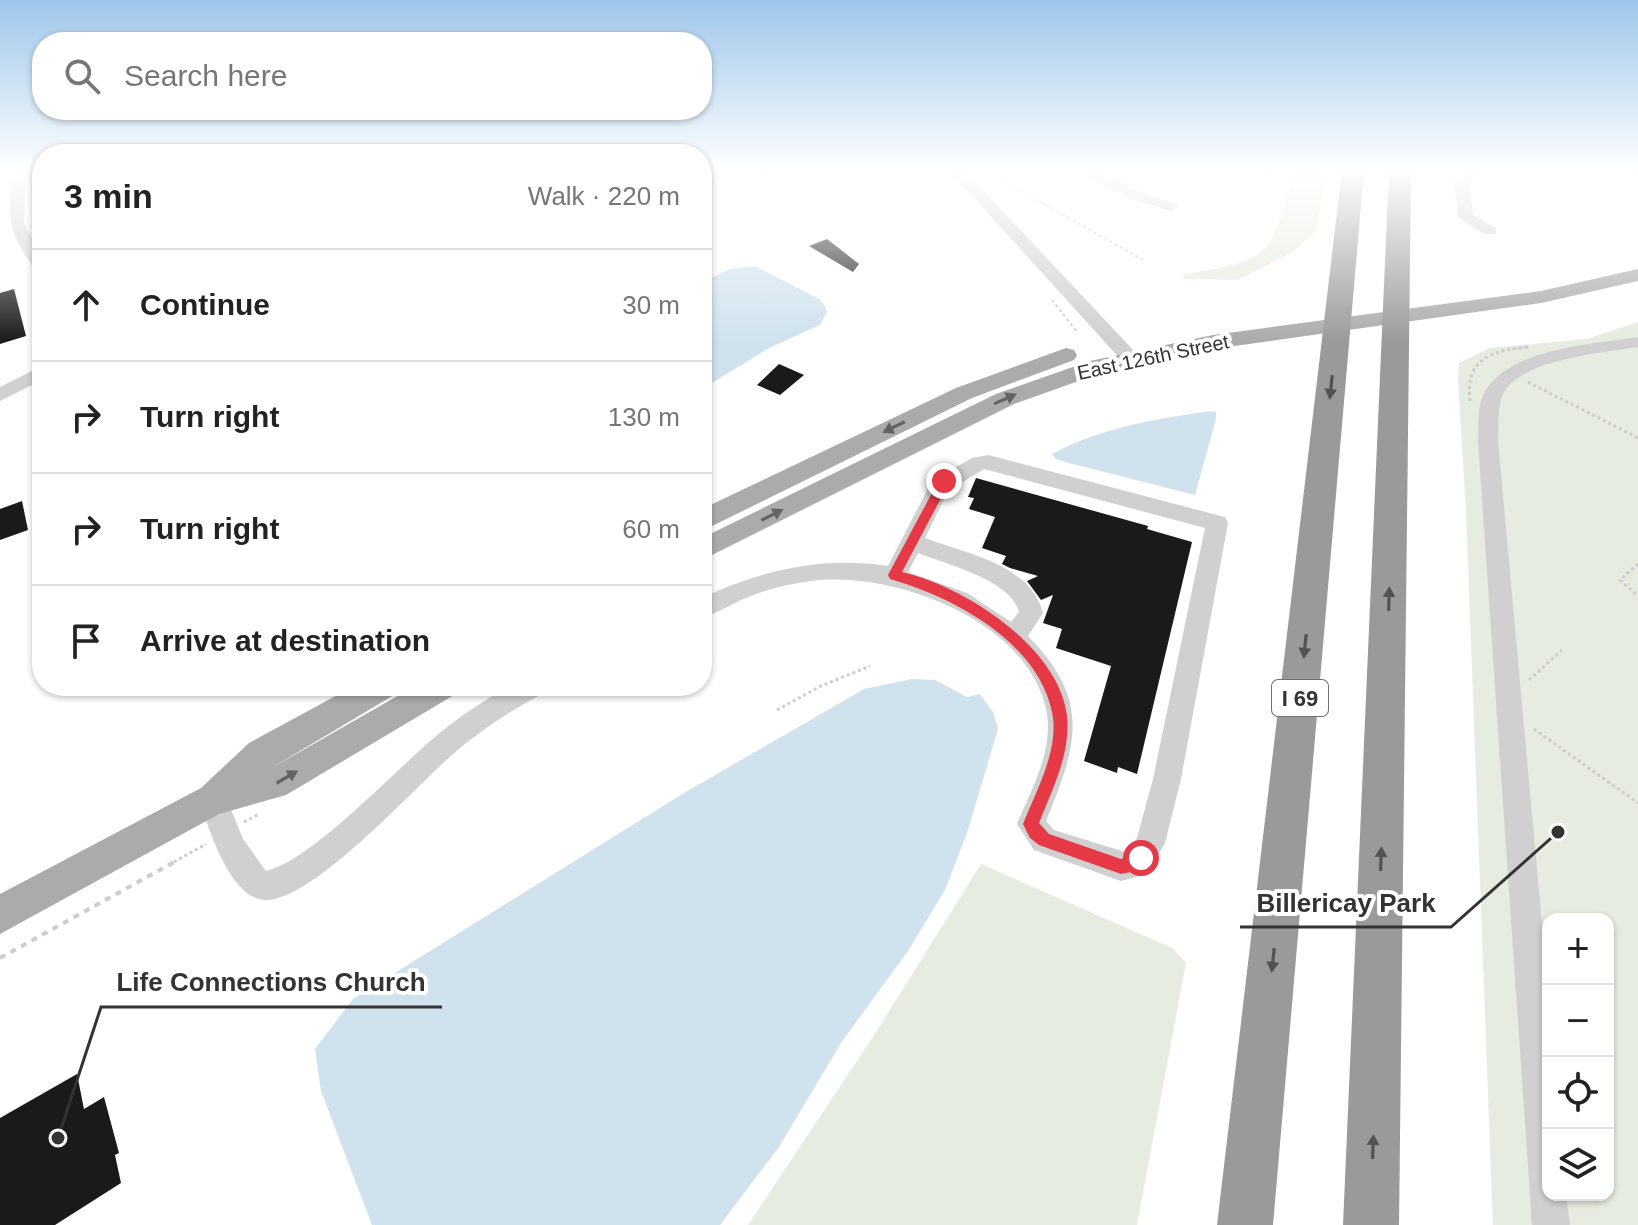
<!DOCTYPE html>
<meta charset="utf-8">
<style>
:root{--surface:#fff;--page:#f2f2f2;--text:#222;--muted:#767676;--line:#e0e0e0}
body{margin:0;font-family:Arial,sans-serif;background:var(--page);color:var(--text)}
.controls{position:absolute;right:24px;bottom:24px;display:grid;overflow:hidden;border-radius:16px;box-shadow:0 2px 6px #0004}
.controls button{width:72px;height:72px;display:grid;place-items:center;padding:0;border:0;border-bottom:2px solid var(--line);background:var(--surface);color:var(--text);font:40px sans-serif}
.stop{position:absolute;width:24px;height:24px;margin:-18px;border:6px solid #e63946;border-radius:50%;background:#fff}
.stop.end{background:#e63946;border-color:#fff;box-shadow:0 2px 8px #0008}
.list{margin:0;padding:0;list-style:none}
h2{display:flex;justify-content:space-between;align-items:center;height:104px;margin:0;padding:0 32px;font-size:34px}
h2 small{font-size:26px;font-weight:400;color:var(--muted)}
.list li{display:grid;grid-template-columns:52px 1fr auto;gap:24px;align-items:center;box-sizing:border-box;height:112px;padding:0 32px;border-top:2px solid var(--line)}
.list b{display:block;font-size:30px;white-space:nowrap}
.list em{font-size:26px;font-style:normal;color:var(--muted)}
.icon{flex:none;width:44px;height:44px;fill:none;stroke:currentColor;stroke-width:2;stroke-linecap:round;stroke-linejoin:round}
.map{position:relative;flex:none;width:1638px;height:1225px;overflow:hidden}
.search{position:absolute;background:var(--surface);box-shadow:0 2px 6px #0004;left:32px;top:32px;width:680px;height:88px;display:flex;align-items:center;gap:20px;box-sizing:border-box;padding:0 28px;border-radius:32px;color:var(--muted);font-size:30px}
.panel{position:absolute;background:var(--surface);box-shadow:0 2px 6px #0004;left:32px;top:144px;width:680px;height:552px;border-radius:32px}
.map>svg:first-child{display:block}
.green{fill:#e6ecdf;fill-rule:evenodd}
.water{fill:#cfe2ee}
.building{fill:#1a1a1a}
.lines{fill:none;stroke-linecap:round;stroke-linejoin:round}
.path-far2{stroke:#cdcdcd;stroke-width:2;stroke-dasharray:3 3;stroke-linecap:butt}
.path-far1{stroke:#cdcdcd;stroke-width:3;stroke-dasharray:3 3;stroke-linecap:butt}
.path{stroke:#cdcdcd;stroke-width:4;stroke-dasharray:6 6;stroke-linecap:butt}
.minor{fill:#d0d0d0;fill-rule:evenodd}
.major{fill:#ababab;fill-rule:evenodd}
.highway{fill:#9a9a9a;fill-rule:evenodd}
.oneway{fill:#525252}
.oneway2{fill:#636363}
.route{fill:#e63946}
.labels{text-anchor:middle;stroke-width:8;stroke-linejoin:round;paint-order:stroke}
.far-street-label{font-size:20px;fill:#333;stroke:#fff}
.shield{fill:#fff;stroke:#707070;stroke-width:2}
.shield-label{font-size:22px;font-weight:bold;fill:#333}
.leader{fill:none;stroke:#333;stroke-width:3}
.callout-dot{fill:#333;stroke:#fff;stroke-width:3}
.callout-label{font-size:26px;text-anchor:middle;font-weight:bold;fill:#333;stroke:#fff;stroke-width:8;stroke-linejoin:round;paint-order:stroke}
</style>
<div class="map">
<svg width="1638" height="1225" viewBox="0 0 1638 1225">
<rect width="100%" height="100%" fill="#fff"/>
<g class="green">
<path d="M1293 170H1326L1317 229 1292 253 1237 280 1185 279 1182 275C1273 258 1271 260 1293 170Z"/>
<path d="M1638 322V1225H1493L1466 509 1458 380 1459 363 1490 348 1587 339ZM1548 919H1608V1195H1548Z"/>
<path d="M981 864 1172 948 1186 963 1137 1225H748L871 1040Z"/>
</g>
<g class="water">
<path d="M755 266 819 299 825 306 827 312 820 325 769 348 702 389V282L730 269Z"/>
<path d="M1211 411 1216 412V419L1195 495 1069 463 1056 459 1052 454C1102 427 1156 419 1211 411Z"/>
<path d="M912 679 935 680 967 697 980 694 993 712 998 729 967 833 945 890 908 951 841 1043 779 1147 720 1225H372L321 1091 315 1049 353 999 684 793 864 689Z"/>
</g>
<g class="building">
<path d="M827 239 859 264 853 272 809 246Z"/>
<path d="M14 289 26 336 0 344V293Z"/>
<path d="M779 364 804 375 780 395 757 385Z"/>
<path d="M976 478 1148 526 1147 529 1192 542 1137 774 1118 767 1117 773 1084 761 1111 666 1056 648 1062 629 1043 623 1053 595 1041 600 1027 581 1038 576 1010 568 1002 564 1006 556 982 548 995 517 969 509 974 498 968 497Z"/>
<path d="M22 501 28 530 0 540V509Z"/>
<path d="M77 1074 84 1109 104 1097 119 1153 115 1155 121 1183 55 1225H0V1118Z"/>
</g>
<g class="lines">
<g class="path-far2">
<path d="M984 170 1145 261"/>
<path d="M1052 300 1078 333"/>
<path d="M1512 349 1529 347"/>
</g>
<g class="path-far1">
<path d="M1528 382 1638 438"/>
<path d="M1470 401C1465 358 1492 350 1529 347"/>
<path d="M1638 564 1620 580 1638 596"/>
<path d="M1529 680 1562 650"/>
<path d="M466 694 480 686"/>
<path d="M777 710 821 686 870 666"/>
<path d="M1534 729 1638 803"/>
<path d="M244 822 259 814"/>
<path d="M174 862 206 844"/>
</g>
<path class="path" d="M0 958 178 860"/>
<g class="minor">
<path d="M13 170H27L24 223 42 257V273L36 271C8 232 6 218 13 170Z"/>
<path d="M949 170H964L1136 353 1138 357 1136 361H1122Z"/>
<path d="M1078 170H1097L1139 192 1179 206 1171 211 1129 198Z"/>
<path d="M1467 170H1485L1469 181 1473 215 1496 228V234H1484L1458 217 1454 179Z"/>
<path d="M1638 337V347C1603 353 1516 359 1502 397 1497 411 1499 427 1498 441L1548 990V1195H1566L1570 1225H1532L1478 441C1479 427 1477 411 1482 398 1501 349 1593 344 1638 337Z"/>
<path d="M42 366V380L0 401V387Z"/>
<path d="M988 455 1217 515 1225 517 1228 523 1181 779 1165 843 1151 868 1140 876 1121 881 1034 850 1017 824C1031 790 1053 752 1047 714 1032 621 893 570 811 581 789 584 767 589 746 598 731 604 718 613 702 618V598C762 570 822 556 888 566L932 481 972 458ZM984 469 1205 528 1153 779 1137 838 1125 852 1054 830 1046 821C1077 745 1092 701 1028 636L1043 613C1030 564 967 554 925 538L948 491ZM918 553C946 564 1011 580 1019 612L1011 622 967 593 908 572Z"/>
<path d="M510 686H546L542 694C510 711 479 731 452 755 414 788 314 900 266 900 230 900 208 827 199 799L203 790 213 786 223 790 243 839 266 871C310 861 392 774 429 742 454 720 481 702 510 686Z"/>
</g>
<g class="major">
<path d="M1638 269V281L1541 303 1213 349 1104 372 1014 404 702 560V538L996 394 1090 361 1213 335 1541 291Z"/>
<path d="M1066 348 1074 350 1077 355 1074 360 972 398 702 531V509L956 388Z"/>
<path d="M354 686H399L394 695 268 770 415 686H459L454 695 286 795 219 814 0 934V894L201 788 249 743Z"/>
</g>
<g class="highway">
<path d="M1342 170H1364L1273 1225H1217Z"/>
<path d="M1389 170H1411L1399 1225H1343Z"/>
</g>
</g>
<defs><path id="oneway-solid" d="M-6-.8H1V-3.2L6.5 0L1 3.2V.8H-6Z" transform="scale(2)"/></defs>
<g class="oneway">
<use href="#oneway-solid" transform="translate(1331 387) rotate(96)"/>
<use href="#oneway-solid" transform="translate(1389 599) rotate(-88)"/>
<use href="#oneway-solid" transform="translate(1305 646) rotate(96)"/>
<use href="#oneway-solid" transform="translate(1381 859) rotate(-88)"/>
<use href="#oneway-solid" transform="translate(1273 960) rotate(96)"/>
<use href="#oneway-solid" transform="translate(1373 1147) rotate(-88)"/>
</g>
<g class="oneway2">
<use href="#oneway-solid" transform="translate(1005 399) rotate(-24)"/>
<use href="#oneway-solid" transform="translate(894 427) rotate(154)"/>
<use href="#oneway-solid" transform="translate(772 515) rotate(-27)"/>
<use href="#oneway-solid" transform="translate(287 777) rotate(-30)"/>
</g>
<linearGradient id="sky" x2="0" y2="1"><stop stop-color="#9ec6ea"/><stop offset="0.5" stop-color="#fff"/><stop offset="1" stop-color="#fff" stop-opacity="0"/></linearGradient>
<rect width="1638" height="342" fill="url(#sky)"/>
<path class="route" d="M940 478 950 481 902 572C964 586 1059 647 1067 716 1071 753 1052 790 1039 823L1049 834 1121 859 1141 851 1146 853V864L1136 871 1121 874 1039 845 1030 838 1023 824C1036 791 1060 749 1052 712 1037 641 953 597 890 579L888 575Z"/>
<g class="labels">
<g class="far-street-label">
<text transform="translate(1153 357) rotate(-12)" y="7">East 126th Street</text>
</g>
<rect class="shield" x="1272" y="680" width="56" height="36" rx="6"/>
<g class="shield-label">
<text x="1300" y="706">I 69</text>
</g>
</g>
<path class="leader" d="M1558 832L1451 927H1240M58 1138L101 1007H442"/>
<g class="callout-dot">
<circle cx="1558" cy="832" r="8"/>
<circle cx="58" cy="1138" r="8"/>
</g>
<g class="callout-label">
<text x="1346" y="912">Billericay Park</text>
<text x="271" y="991">Life Connections Church</text>
</g>
</svg>
<div class="controls">
<button>+</button>
<button>−</button>
<button><svg class="icon" aria-label="locate" viewBox="0 0 24 24"><circle cx="12" cy="12" r="6"/><path d="M12 2v4M12 18v4M2 12h4M18 12h4"/></svg></button>
<button><svg class="icon" aria-label="layers" viewBox="0 0 24 24"><path d="M12 4l9 5-9 5-9-5zM3 14l9 5 9-5"/></svg></button>
</div>
<div class="stop" style="left:1141px;top:858px"></div>
<div class="stop end" style="left:944px;top:481px"></div>
<div class="search"><svg class="icon" aria-label="search" viewBox="0 0 24 24"><circle cx="10" cy="10" r="6"/><path d="M15 15l6 6"/></svg>Search here</div>
<section class="panel">
<h2>3 min<small>Walk · 220 m</small></h2>
<ul class="list">
<li><svg class="icon" aria-label="ahead" viewBox="0 0 24 24"><path d="M12 20V5M6 11l6-6 6 6"/></svg><div><b>Continue</b></div><em>30 m</em></li>
<li><svg class="icon" aria-label="right" viewBox="0 0 24 24"><path d="M7 20v-9h11M14 6l5 5-5 5"/></svg><div><b>Turn right</b></div><em>130 m</em></li>
<li><svg class="icon" aria-label="right" viewBox="0 0 24 24"><path d="M7 20v-9h11M14 6l5 5-5 5"/></svg><div><b>Turn right</b></div><em>60 m</em></li>
<li><svg class="icon" aria-label="arrive" viewBox="0 0 24 24"><path d="M6 21V4h12l-3 4 3 4H6"/></svg><div><b>Arrive at destination</b></div></li>
</ul>
</section>
</div>
